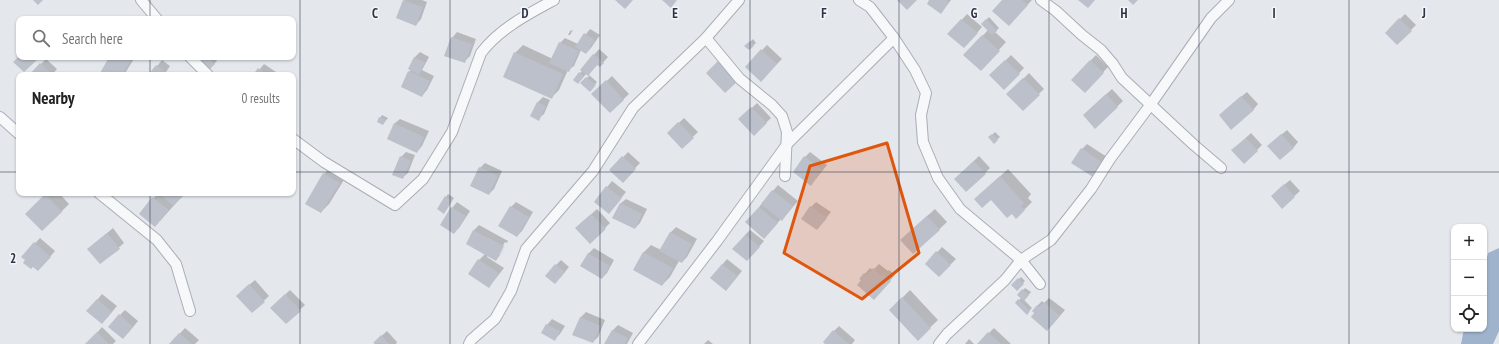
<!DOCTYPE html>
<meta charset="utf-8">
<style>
:root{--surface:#fff;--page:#f6f6f6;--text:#222;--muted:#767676;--line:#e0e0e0}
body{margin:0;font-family:"PT Sans Narrow",sans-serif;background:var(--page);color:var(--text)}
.controls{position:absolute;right:12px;bottom:12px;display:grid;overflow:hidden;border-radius:8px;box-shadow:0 1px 3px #0004}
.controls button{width:36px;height:36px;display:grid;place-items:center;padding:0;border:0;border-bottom:1px solid var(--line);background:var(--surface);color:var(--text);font:20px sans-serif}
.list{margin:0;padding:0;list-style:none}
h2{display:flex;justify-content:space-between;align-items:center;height:52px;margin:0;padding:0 16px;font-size:17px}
h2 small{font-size:13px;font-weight:400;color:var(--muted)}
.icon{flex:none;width:22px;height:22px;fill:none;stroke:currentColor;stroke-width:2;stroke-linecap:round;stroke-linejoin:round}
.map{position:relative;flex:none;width:1499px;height:344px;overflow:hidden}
.search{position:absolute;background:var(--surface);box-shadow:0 1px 3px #0004;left:16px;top:16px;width:280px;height:44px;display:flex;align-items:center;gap:10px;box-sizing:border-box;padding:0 14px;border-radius:8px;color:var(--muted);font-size:15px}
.panel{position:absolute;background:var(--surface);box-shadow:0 1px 3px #0004;left:16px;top:72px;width:280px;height:124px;border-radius:8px}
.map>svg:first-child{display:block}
.water{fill:#9fb4cc}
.shadow{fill:#0003;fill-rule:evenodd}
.building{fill:#bbc0ca}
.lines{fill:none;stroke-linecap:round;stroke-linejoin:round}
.street-casing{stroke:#a9aeb7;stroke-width:12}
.street{stroke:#f7f8fa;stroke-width:10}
.marked{fill:#df570f;fill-opacity:0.2;stroke:#df570f;stroke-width:3;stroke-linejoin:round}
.grid{fill:none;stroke:#2b3445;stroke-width:1;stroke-opacity:0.55}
.grid-label{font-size:13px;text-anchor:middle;font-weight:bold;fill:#2b3445;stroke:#f4f6f9;stroke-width:3;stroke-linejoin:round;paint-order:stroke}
</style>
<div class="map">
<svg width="1499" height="344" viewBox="0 0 1499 344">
<rect width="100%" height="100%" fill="#e4e7ec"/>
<path class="water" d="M1499 248V331L1493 344H1461L1464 329H1484V269L1488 253Z"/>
<g class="shadow">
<path d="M405 0H422L427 2 421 19 416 25 404 1Z"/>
<path d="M931 0H951L941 13Z"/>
<path d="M1003 0H1032L1009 25Z"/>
<path d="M967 14 982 27 969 42 949 34Z"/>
<path d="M1405 14 1416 25 1397 44 1386 33Z"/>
<path d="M989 17 999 28 995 32 1006 42 988 62 965 55 988 30 982 24Z"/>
<path d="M590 29 600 35 591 48 586 53 581 50 574 66 568 70 559 90 551 98 515 53 523 45 553 59 560 43 565 38 578 44Z"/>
<path d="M573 30 570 35H568L570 31Z"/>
<path d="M457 32 476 39 470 56 465 61 452 38Z"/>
<path d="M753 39 756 43 749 49 746 46Z"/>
<path d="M767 45 782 59 761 80 746 67Z"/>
<path d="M599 49 608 57 600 66 598 64 588 74 597 82 590 90 582 83 589 76 586 74 581 80 580 73 582 71 581 70Z"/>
<path d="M420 52 429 57 422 70 434 76 427 90 422 96 409 72 411 70 409 68 415 57Z"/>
<path d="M1011 55 1024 68 1004 89 991 75Z"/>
<path d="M1096 55 1108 67 1085 92 1072 80Z"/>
<path d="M110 57H135L124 75H100Z"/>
<path d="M206 57H212L217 61 210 68Z"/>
<path d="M46 59 57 69 52 75H30Z"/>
<path d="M162 60 170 66 164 75H150Z"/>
<path d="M264 64 279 74 278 75H255Z"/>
<path d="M1029 73 1044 89 1023 109 1008 94Z"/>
<path d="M612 76 629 94 610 112 593 94Z"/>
<path d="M1112 89 1123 101 1095 127 1089 110Z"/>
<path d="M1247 92 1258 104 1253 110H1225Z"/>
<path d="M543 97 550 100 544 114 538 119 531 116 538 102Z"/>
<path d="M757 103 771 118 754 134 740 119Z"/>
<path d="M382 115 388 118 383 124 378 121Z"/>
<path d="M684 118 698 132 682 147 668 133Z"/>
<path d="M400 119 429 131 422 146 417 152 394 124Z"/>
<path d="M1287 130 1298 142 1293 148 1274 141Z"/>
<path d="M995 132 1000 137 994 142 990 137Z"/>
<path d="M1251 133 1262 145 1257 150 1238 145Z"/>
<path d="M1087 144 1107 157 1098 171 1082 149Z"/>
<path d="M406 152 415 155 408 173 402 178 401 157Z"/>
<path d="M628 152 640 163 623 181 611 170Z"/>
<path d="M810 152 827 165 816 179 805 157Z"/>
<path d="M979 156 990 168 985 173 960 174Z"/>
<path d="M485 163 502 171 494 189 489 194 480 168Z"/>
<path d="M332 166 347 175 329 204 321 212 324 174Z"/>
<path d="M1008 169 1031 194 1028 198 1032 202 1024 210 1012 212 991 199 983 192Z"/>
<path d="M1290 180 1300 191 1282 207 1277 191Z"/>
<path d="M612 181 626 192 614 207 595 202Z"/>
<path d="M778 185 798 201 787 214 781 219 769 232 759 207Z"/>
<path d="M48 193H59L69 204 61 212 26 214Z"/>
<path d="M158 193H185L160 221 140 214Z"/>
<path d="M448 194 454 198 446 210V197Z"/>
<path d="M626 199 647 209 640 223 635 228 620 204Z"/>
<path d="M457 202 470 211 459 228 454 233 452 208Z"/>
<path d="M516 202 533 212 522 231 517 236 511 207Z"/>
<path d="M816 202 831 212 817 229 811 207Z"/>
<path d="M597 209 610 223 590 243 576 228Z"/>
<path d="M935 209 947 222 914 253 909 232Z"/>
<path d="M479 225 508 241 501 254 496 260 488 255 487 257 504 268 489 287 479 260 485 254 467 243 474 230ZM505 242 507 243 500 255H498Z"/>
<path d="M676 227 697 239 687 257 682 262 679 261 670 277 662 285 634 269 644 252 651 245 661 250 670 233Z"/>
<path d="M113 228 124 243 101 263 94 244Z"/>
<path d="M750 230 764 241 752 255 745 235Z"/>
<path d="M40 238 55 251 43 265 27 260 23 256Z"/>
<path d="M942 247 956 259 939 276 926 264Z"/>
<path d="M594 248 614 260 607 273 602 278 588 254Z"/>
<path d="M727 259 742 271 726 290 711 278Z"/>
<path d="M561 260 569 267 560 278 556 265Z"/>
<path d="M879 264 888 271 889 270 895 275 879 293 861 278 870 268 873 270Z"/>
<path d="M1021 277 1025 281 1017 289 1013 285Z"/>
<path d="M255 280 269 296 252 312 243 290Z"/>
<path d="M1025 288 1031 292 1024 300 1032 308 1027 313 1016 303 1021 298 1018 295Z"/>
<path d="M290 290 305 305 286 323 271 308Z"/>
<path d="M910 290 938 320 918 339 898 302Z"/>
<path d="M102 294 117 306 107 318 88 311Z"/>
<path d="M1049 298 1065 310 1052 325 1036 313 1037 306 1042 301 1044 303Z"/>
<path d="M125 310 138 321 128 333 120 315Z"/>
<path d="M586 312 605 320 598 337 593 342 580 318Z"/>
<path d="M552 319 565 326 560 334 555 339 547 325Z"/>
<path d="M618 325 633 333 627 344H605L613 330Z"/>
<path d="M839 326 855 340 852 344H826L834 331Z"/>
<path d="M102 327 116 341 113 344H87Z"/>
<path d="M185 328 199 340 195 344H170Z"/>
<path d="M994 328 1011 344H978Z"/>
<path d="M387 331 397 342 396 344H375L374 343Z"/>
<path d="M969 339 974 344H965Z"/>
<path d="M708 340 713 344H704Z"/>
</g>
<g class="building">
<path d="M33 0H43L38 5Z"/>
<path d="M403 0 423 7 416 26 396 18Z"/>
<path d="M615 0H633L625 9Z"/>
<path d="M662 0H677L671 8Z"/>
<path d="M897 0H917L907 10Z"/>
<path d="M929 0H946L949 2 941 14 927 4Z"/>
<path d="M1002 0H1022L1028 5 1009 26 992 11Z"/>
<path d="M1078 0H1095L1088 8Z"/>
<path d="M1128 0H1138L1133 5Z"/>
<path d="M1399 18 1412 31 1397 45 1385 33Z"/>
<path d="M961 19 978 33 964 48 947 34Z"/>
<path d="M986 19 997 31 992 35 981 24Z"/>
<path d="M584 33 595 40 586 54 575 47Z"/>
<path d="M982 35 1000 51 981 71 963 55Z"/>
<path d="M451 37 472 44 465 63 444 56Z"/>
<path d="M750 41 754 46 749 50 744 46Z"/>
<path d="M559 42 579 51 569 72 549 63Z"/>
<path d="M761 49 777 64 761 82 745 67Z"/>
<path d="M514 52 563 74 552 99 503 77Z"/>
<path d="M593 54 604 63 600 67 597 65 588 76 580 70Z"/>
<path d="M19 56V57H34L37 60 24 72 13 62Z"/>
<path d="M109 57H133L122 75H99Z"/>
<path d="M204 57H207L215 64 210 69 201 61Z"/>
<path d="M414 57 425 62 419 75 408 69Z"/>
<path d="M719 60 738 81 725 93 706 73Z"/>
<path d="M1005 60 1020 74 1004 90 989 75Z"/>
<path d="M1090 60 1104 73 1085 93 1071 80Z"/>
<path d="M40 63 53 75H29Z"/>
<path d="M156 65 166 72 163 75H148Z"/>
<path d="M258 68 268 75H253Z"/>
<path d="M408 71 430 81 422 97 401 87Z"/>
<path d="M579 72 584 76 578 84 573 80Z"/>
<path d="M586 77 596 85 590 92 580 83Z"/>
<path d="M1023 78 1040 95 1023 111 1006 94Z"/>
<path d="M606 80 624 100 610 113 591 94Z"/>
<path d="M1106 94 1118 107 1095 129 1083 115Z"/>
<path d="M1241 96 1254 110 1231 130 1219 115Z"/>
<path d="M537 102 546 106 539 121 530 116Z"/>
<path d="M751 107 767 123 754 136 738 119Z"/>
<path d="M379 117 386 120 383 125 377 122Z"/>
<path d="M678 122 694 138 682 149 667 133Z"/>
<path d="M394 123 424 137 417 153 387 139Z"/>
<path d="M992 134 998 140 994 144 988 137Z"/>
<path d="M1281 134 1294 148 1280 160 1267 146Z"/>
<path d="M1246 138 1258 151 1244 164 1231 150Z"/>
<path d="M1081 148 1103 163 1093 177 1071 163Z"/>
<path d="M400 156 411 161 403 179 392 175Z"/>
<path d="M622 156 636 169 623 183 609 170Z"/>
<path d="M804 156 822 170 811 186 793 172Z"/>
<path d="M974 161 986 174 966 192 954 179Z"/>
<path d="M479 167 498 176 489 195 470 186Z"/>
<path d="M323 173 340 183 321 213 305 204Z"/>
<path d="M1000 176 1024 203 1021 206 1025 210 1016 219 1012 214 1007 218 991 200 982 208 974 199Z"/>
<path d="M1284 184 1295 197 1282 209 1271 196Z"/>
<path d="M606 186 622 198 609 214 594 202Z"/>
<path d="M772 190 793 206 782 221 761 204Z"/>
<path d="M159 193H186L173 206Z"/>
<path d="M45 194 62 212 42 231 25 214Z"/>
<path d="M445 196 452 201 444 214 437 209Z"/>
<path d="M152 197 169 210 155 227 139 214Z"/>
<path d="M620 203 642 214 635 229 612 218Z"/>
<path d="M510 206 529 217 517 237 498 226Z"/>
<path d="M810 206 827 218 817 230 801 219Z"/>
<path d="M451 207 466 216 454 234 440 225Z"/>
<path d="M759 207 778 223 764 239 745 222Z"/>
<path d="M591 214 606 229 590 244 575 228Z"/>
<path d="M927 216 940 230 913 254 900 240Z"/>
<path d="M473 230 504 246 496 261 466 244Z"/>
<path d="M670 232 692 244 682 263 659 251Z"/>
<path d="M107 233 120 249 100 264 87 249Z"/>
<path d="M745 235 760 247 747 261 732 249Z"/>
<path d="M34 242 51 257 38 271 33 267 31 269 23 263 25 260 21 257Z"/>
<path d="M936 251 951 265 939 277 925 264Z"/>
<path d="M643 252 673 268 662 286 633 270Z"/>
<path d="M588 253 610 266 602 279 580 266Z"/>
<path d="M478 259 499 273 489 288 468 274Z"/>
<path d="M555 264 565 272 555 284 545 276Z"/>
<path d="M722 264 738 276 726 291 710 278Z"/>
<path d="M873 268 882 276 884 274 891 281 874 300 857 285 861 280 859 279 864 273 867 275Z"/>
<path d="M1018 278 1024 284 1017 291 1011 285Z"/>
<path d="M249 284 265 302 252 313 236 296Z"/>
<path d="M1022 289 1029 295 1024 301 1017 295Z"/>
<path d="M285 294 301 311 286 324 270 308Z"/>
<path d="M902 297 931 328 918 341 889 310Z"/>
<path d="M97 299 112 312 102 324 86 311Z"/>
<path d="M1018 299 1030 311 1027 315 1015 303Z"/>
<path d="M1044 302 1060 316 1047 331 1031 317 1034 313 1032 311 1037 305 1039 307Z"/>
<path d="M119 314 133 327 123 339 108 327Z"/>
<path d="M580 317 601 326 593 343 572 335Z"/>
<path d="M546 324 560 331 555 341 541 333Z"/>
<path d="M612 330 628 338 625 344H604Z"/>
<path d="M833 330 849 344H825L823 342Z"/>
<path d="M97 332 109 344H85Z"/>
<path d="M988 332 1001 344H977Z"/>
<path d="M179 333 192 344H169Z"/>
<path d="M381 335 389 344 373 343Z"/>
</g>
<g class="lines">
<g class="street-casing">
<g id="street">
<path d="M141 0 157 19"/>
<path d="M859 0 870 7 894 38 915 70 926 93 921 115 923 142 938 178 960 209 1021 260 1005 280 947 334 939 344"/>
<path d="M1041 0 1056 11 1082 35 1101 50 1113 64 1122 78 1194 145 1221 168"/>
<path d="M706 38 740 79 772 105 782 116 787 132 785 176"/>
<path d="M190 57 208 75"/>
<path d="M0 117 19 134"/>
<path d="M293 139 324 162 395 205 423 179 452 132 481 53C499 29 528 14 554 0"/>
<path d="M99 193 157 240 176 264 190 311"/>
<path d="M1040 284 1021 260 1051 240 1091 189 1110 159 1151 104 1211 18 1229 0"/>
<path d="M469 344 471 340 495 319 511 291 526 249 593 171 633 108 706 38 739 0"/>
<path d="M638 344 717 241 788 143 894 38"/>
</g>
</g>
<use href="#street" class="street"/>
</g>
<path class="marked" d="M887 143 919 253 862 299 784 253 810 166Z"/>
<path class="grid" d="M150 0V19M300 0V344M450 0V344M600 0V344M750 0V344M899 0V344M1049 0V344M1199 0V344M1349 0V344M150 57V75M0 172H19M293 172H1499M150 193V344"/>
<g class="grid-label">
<text x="375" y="18">C</text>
<text x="525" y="18">D</text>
<text x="675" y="18">E</text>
<text x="824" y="18">F</text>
<text x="974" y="18">G</text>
<text x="1124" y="18">H</text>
<text x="1274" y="18">I</text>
<text x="1424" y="18">J</text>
<text x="13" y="263">2</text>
</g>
</svg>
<div class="controls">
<button>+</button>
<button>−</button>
<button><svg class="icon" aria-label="locate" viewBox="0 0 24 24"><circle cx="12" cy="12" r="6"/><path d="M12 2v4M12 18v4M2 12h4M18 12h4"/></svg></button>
</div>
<div class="search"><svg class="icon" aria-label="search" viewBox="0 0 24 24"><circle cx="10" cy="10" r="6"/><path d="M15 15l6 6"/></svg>Search here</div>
<section class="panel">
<h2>Nearby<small>0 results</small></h2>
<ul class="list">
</ul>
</section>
</div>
